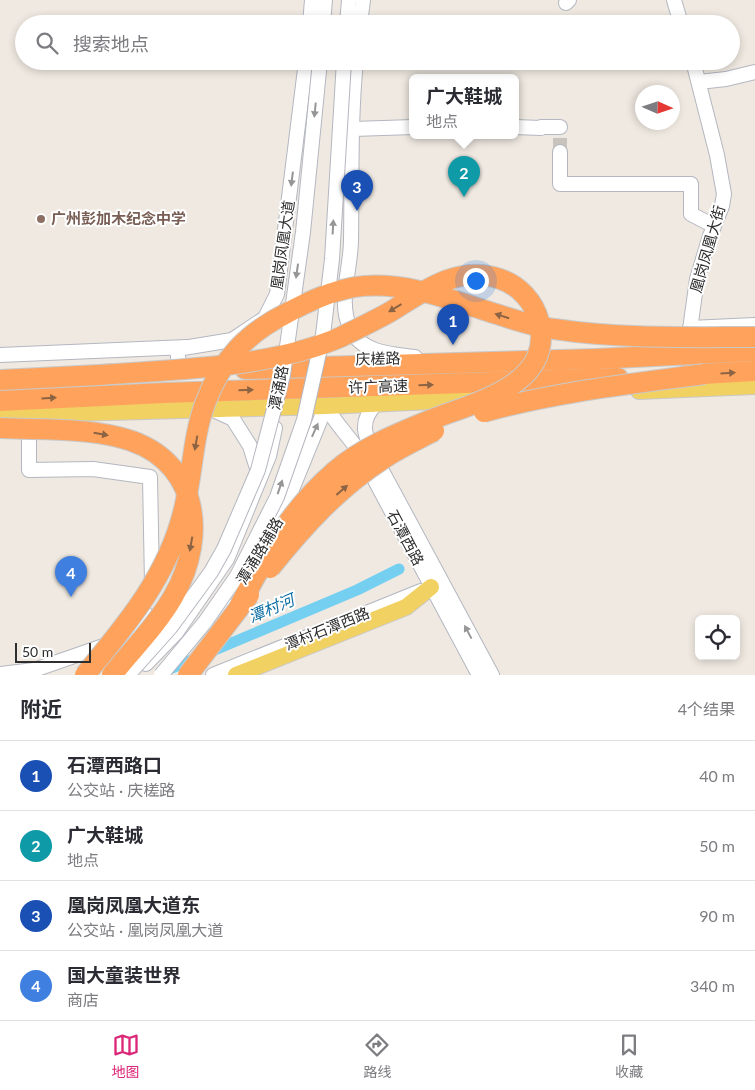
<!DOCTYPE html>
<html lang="zh">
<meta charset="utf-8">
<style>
:root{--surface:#fff;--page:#f7f7f7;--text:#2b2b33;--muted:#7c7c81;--line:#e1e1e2;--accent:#db2777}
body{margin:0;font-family:Lato,"Noto Sans SC",sans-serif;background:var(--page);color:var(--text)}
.controls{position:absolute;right:15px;bottom:15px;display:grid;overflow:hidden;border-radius:8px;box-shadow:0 2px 8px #0003}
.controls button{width:45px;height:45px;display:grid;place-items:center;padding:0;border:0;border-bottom:1px solid var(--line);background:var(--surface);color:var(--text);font:25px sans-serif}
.compass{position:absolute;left:635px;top:85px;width:45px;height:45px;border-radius:50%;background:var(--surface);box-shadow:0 2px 8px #0003;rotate:93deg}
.scale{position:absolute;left:15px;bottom:12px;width:76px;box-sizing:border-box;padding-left:5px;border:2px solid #2e2e2e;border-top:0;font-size:14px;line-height:18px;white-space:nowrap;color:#2e2e2e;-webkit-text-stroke:4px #fff;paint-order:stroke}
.you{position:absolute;left:475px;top:280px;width:18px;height:18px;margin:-12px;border:4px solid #fff;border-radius:50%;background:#1a73e8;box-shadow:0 0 0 8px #1a73e833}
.badge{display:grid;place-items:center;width:32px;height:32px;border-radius:50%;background:var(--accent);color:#fff;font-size:16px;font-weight:700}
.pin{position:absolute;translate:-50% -41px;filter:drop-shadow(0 1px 2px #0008)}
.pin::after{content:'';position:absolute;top:26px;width:18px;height:15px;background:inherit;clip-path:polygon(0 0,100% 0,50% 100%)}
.popup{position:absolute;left:409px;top:74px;width:110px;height:65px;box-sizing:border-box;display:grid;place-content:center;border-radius:8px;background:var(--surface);filter:drop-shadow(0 1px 4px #0005);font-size:16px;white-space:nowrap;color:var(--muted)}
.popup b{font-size:19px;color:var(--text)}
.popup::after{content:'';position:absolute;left:50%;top:100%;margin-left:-10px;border:10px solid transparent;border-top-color:var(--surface)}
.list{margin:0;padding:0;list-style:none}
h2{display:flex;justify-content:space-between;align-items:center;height:65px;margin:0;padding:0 20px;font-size:21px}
h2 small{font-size:16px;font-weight:400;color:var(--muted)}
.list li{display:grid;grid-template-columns:32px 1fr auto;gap:15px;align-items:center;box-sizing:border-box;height:70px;padding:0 20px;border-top:1px solid var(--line)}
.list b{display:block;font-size:19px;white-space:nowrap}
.list p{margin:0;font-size:16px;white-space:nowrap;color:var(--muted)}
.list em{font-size:16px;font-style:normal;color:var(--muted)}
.icon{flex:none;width:28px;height:28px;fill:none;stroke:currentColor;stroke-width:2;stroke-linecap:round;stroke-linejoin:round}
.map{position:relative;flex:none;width:755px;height:675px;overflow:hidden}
.search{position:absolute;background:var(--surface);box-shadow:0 2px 8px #0003;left:15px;right:15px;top:15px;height:55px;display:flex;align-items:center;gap:12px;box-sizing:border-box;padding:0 18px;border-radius:28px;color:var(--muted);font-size:19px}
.sheet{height:345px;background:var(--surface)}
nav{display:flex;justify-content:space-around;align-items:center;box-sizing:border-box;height:70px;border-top:1px solid var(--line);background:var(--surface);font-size:14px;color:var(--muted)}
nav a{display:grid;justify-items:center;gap:2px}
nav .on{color:var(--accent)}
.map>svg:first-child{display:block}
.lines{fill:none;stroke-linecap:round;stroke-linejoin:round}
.canal{stroke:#75cff0;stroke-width:11}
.minor-tunnel{stroke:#c8c4bd;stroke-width:14;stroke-dasharray:14 7;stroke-linecap:butt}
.minor-casing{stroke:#b4b7c1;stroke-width:16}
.major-casing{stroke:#c9c9c9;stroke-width:18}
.highway-casing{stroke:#c9c9c9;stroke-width:22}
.minor{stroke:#fff;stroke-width:14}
.major{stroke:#f2d163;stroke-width:16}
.highway{stroke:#ffa35c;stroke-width:20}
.minor-bridge-casing{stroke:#b4b7c1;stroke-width:16;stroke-linecap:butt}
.highway-bridge-casing{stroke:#c9c9c9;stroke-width:22;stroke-linecap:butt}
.minor-bridge{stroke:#fff;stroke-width:14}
.highway-bridge{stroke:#ffa35c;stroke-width:20}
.oneway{fill:#969696}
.oneway2{fill:#8c6343}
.education-dot{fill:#8d6e63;stroke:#fff;stroke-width:2}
.labels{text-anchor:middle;stroke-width:4;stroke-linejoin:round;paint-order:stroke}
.education-label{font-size:15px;font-weight:bold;fill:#785e54;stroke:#fff;text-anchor:start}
.street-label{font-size:15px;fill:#2e2e2e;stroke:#fff}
.water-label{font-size:16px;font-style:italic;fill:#0d6fa3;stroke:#fff}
</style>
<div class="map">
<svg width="755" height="675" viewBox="0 0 755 675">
<rect width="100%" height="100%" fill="#efe9e1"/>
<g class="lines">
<path class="canal" d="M165 671 357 590 399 569"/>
<path class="minor-tunnel" d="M560 152V127"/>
<g class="minor-casing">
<g id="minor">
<path d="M674 0 681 24"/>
<path d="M566 3 569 0"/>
<path d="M310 24 312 0"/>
<path d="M323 24 325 0"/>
<path d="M347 24 349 0"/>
<path d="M360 24 363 0"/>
<path d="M356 61C350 121 352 181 351 240 351 269 337 303 351 330 363 354 393 354 415 357"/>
<path d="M699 82 726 79 755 72"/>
<path d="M515 127 541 128"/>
<path d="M541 127H560"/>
<path d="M353 129 413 127"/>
<path d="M560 152V184H691V214L714 226"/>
<path d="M690 328 755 325"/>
<path d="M688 344 697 279 710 236 722 206 724 194 717 155 693 61"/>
<path d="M0 355 187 347"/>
<path d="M179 364 177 349 232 340 265 318 277 294 306 61"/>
<path d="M377 403C354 425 369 443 380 467L492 675"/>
<path d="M326 406C336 425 351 438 362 456L479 675"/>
<path d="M211 409 233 419 250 446 259 475"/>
<path d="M29 422V470L93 469 150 477 152 583"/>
<path d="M274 529 282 514 326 406"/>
<path d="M217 615 246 576"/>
<path d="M146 664 176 633 227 559 269 456 275 428"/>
<path d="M0 674 34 670 129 637 145 613"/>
<path d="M213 675 421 591"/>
</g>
</g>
<g class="major-casing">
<g id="major">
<path d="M639 391 755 386"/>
<path d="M0 415 326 406 477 399"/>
<path d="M236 675 406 607 431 587"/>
</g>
</g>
<g class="highway-casing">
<g id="highway">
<path d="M245 369 595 359 755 351"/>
<path d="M686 375 755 371"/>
<path d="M0 380 118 374"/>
<path d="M0 401 164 393 618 378"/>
</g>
</g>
<use href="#minor" class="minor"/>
<use href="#major" class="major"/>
<use href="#highway" class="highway"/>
<g class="minor-bridge-casing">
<g id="minor-bridge">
<path d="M128 675 170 628 211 572 224 549 258 470 283 375 303 232 320 61"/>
<path d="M161 675 205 622 237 576 277 497 304 420 323 335 332 259 344 61"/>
</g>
</g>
<g class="highway-bridge-casing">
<g id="highway-bridge">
<path d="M101 375C178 369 269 368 341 337 357 329 374 321 390 312 424 291 459 264 500 279 519 285 534 302 539 321 555 387 471 403 428 421 396 434 362 448 335 471 288 512 269 551 240 605"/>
<path d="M484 412C555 392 631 384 704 374"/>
<path d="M0 428C39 430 80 428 118 437 197 455 210 533 173 597 157 625 132 650 112 675"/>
<path d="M270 568C303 527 338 488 383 459 399 448 417 440 434 431"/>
<path d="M85 675C126 625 167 577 183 513 193 476 192 437 206 401 222 359 247 333 287 313 307 302 332 291 355 287 401 280 450 299 493 313 513 319 533 327 554 329 621 339 688 337 755 337"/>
<path d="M188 675 249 595"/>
</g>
</g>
<use href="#minor-bridge" class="minor-bridge"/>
<use href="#highway-bridge" class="highway-bridge"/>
</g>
<defs><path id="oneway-solid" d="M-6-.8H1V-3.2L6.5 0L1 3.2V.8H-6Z" transform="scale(1.25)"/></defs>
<g class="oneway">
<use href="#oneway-solid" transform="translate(315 110) rotate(96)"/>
<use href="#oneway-solid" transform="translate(292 179) rotate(97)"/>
<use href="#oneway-solid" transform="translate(333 227) rotate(-87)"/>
<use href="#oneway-solid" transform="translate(297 271) rotate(98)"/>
<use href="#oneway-solid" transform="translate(315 430) rotate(-66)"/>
<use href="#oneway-solid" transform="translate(280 487) rotate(-71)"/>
<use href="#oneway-solid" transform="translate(468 632) rotate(-118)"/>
</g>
<g class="oneway2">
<use href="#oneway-solid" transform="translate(395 308) rotate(149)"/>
<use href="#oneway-solid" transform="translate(502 316) rotate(-162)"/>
<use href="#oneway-solid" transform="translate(728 373) rotate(-3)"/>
<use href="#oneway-solid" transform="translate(426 385) rotate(-2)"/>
<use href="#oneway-solid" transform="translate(246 390) rotate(-2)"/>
<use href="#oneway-solid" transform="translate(49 398) rotate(-3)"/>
<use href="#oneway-solid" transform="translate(101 434) rotate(10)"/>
<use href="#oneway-solid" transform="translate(196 443) rotate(100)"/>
<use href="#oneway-solid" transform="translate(342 490) rotate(-41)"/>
<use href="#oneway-solid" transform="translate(191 544) rotate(100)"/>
</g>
<circle class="education-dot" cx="41" cy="219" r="5"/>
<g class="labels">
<g class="education-label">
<text x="51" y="224">广州彭加木纪念中学</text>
</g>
<g class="street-label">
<text transform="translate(283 245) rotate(-82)" y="5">凰岗凤凰大道</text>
<text transform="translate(708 249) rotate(-74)" y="5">凰岗凤凰大街</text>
<text transform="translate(378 359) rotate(-1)" y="5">庆槎路</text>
<text transform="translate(378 387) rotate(-2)" y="5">许广高速</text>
<text transform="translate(279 388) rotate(-79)" y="5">潭涌路</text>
<text transform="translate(405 538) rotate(62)" y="5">石潭西路</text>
<text transform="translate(260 551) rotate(-59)" y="5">潭涌路辅路</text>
<text transform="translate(327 629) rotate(-22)" y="5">潭村石潭西路</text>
</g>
<g class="water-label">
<text transform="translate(271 608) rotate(-23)" y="6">潭村河</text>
</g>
</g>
</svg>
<div class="controls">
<button><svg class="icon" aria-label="locate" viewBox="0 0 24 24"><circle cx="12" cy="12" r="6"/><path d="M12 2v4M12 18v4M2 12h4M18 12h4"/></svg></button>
</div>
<svg class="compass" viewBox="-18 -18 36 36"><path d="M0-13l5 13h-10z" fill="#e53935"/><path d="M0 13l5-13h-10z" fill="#7c7c81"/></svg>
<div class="scale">50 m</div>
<div class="you"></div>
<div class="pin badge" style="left:453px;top:345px;background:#1a4fb4">1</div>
<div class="pin badge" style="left:464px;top:197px;background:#0f9aa8">2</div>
<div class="popup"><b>广大鞋城</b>地点</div>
<div class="pin badge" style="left:357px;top:211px;background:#1a4fb4">3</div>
<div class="pin badge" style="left:71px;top:597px;background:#3f7fe0">4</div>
<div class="search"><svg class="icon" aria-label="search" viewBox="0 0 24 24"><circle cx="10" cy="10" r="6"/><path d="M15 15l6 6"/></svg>搜索地点</div>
</div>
<section class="sheet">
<h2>附近<small>4个结果</small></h2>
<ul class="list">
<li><span class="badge" style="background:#1a4fb4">1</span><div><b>石潭西路口</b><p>公交站 · 庆槎路</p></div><em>40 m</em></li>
<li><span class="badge" style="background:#0f9aa8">2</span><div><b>广大鞋城</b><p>地点</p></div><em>50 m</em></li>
<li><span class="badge" style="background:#1a4fb4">3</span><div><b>凰岗凤凰大道东</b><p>公交站 · 凰岗凤凰大道</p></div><em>90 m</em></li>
<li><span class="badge" style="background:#3f7fe0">4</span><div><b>国大童装世界</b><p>商店</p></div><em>340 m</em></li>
</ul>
</section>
<nav>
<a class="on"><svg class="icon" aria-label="map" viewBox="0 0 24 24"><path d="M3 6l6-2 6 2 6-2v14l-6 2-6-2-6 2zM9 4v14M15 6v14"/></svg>地图</a>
<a><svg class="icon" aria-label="directions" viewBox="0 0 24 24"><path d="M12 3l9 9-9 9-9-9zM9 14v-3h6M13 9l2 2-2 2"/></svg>路线</a>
<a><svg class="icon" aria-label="saved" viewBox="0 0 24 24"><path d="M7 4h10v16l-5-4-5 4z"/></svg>收藏</a>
</nav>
